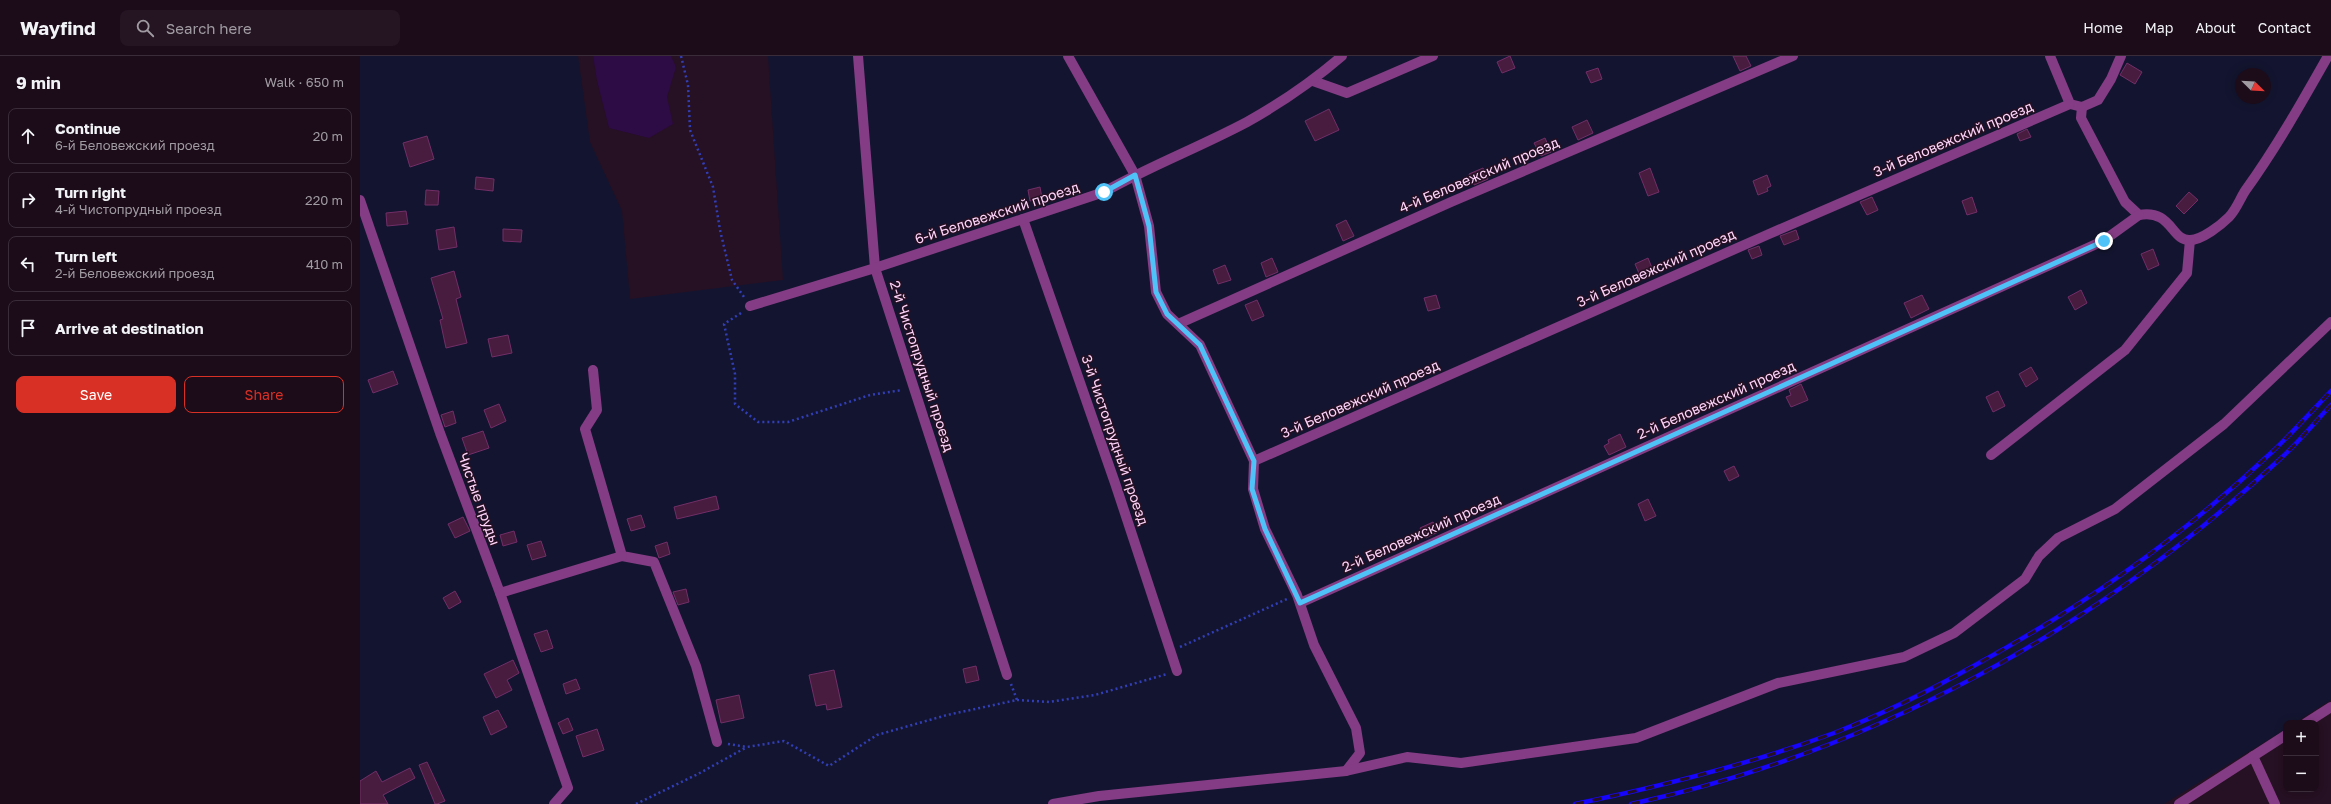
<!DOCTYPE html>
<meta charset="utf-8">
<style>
:root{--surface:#1c0c1a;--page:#251523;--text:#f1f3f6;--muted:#a09ba2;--line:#3a2c39;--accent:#d93025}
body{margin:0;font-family:"Golos Text",sans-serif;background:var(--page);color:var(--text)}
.controls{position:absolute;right:12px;bottom:12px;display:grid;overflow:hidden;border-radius:8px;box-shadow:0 2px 10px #0003}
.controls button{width:36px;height:36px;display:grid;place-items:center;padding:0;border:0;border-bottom:1px solid var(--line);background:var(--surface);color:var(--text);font:20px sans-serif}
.compass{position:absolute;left:1875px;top:12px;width:36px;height:36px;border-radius:50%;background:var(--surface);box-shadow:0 2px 10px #0003;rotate:114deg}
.stop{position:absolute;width:12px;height:12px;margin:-9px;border:3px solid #4fc3f7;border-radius:50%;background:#fff}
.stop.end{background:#4fc3f7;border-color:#fff;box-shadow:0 1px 4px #0008}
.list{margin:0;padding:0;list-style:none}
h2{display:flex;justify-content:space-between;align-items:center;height:52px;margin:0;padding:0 16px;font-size:17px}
h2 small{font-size:13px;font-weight:400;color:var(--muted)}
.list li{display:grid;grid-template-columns:26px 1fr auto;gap:12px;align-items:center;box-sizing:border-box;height:56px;margin:0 8px 8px;padding:0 8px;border:1px solid var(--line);border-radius:8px}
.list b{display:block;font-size:15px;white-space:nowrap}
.list p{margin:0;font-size:13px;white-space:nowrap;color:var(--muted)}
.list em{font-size:13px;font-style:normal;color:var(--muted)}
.actions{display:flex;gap:8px;padding:12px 16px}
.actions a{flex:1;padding:9px 0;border:1px solid var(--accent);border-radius:8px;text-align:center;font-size:14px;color:var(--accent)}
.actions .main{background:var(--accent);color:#fff}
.icon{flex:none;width:22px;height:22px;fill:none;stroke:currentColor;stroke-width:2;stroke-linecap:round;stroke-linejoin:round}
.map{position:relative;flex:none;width:1971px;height:748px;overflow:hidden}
header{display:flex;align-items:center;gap:24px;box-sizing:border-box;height:56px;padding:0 20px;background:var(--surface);border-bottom:1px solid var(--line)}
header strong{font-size:19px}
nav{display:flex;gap:22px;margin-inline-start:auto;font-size:14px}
.search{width:280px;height:36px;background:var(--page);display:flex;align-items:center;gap:10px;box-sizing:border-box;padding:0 14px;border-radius:8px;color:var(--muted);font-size:15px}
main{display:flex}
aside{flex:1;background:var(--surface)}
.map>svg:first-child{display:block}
.green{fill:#131530;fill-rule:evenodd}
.water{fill:#2d0b44}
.building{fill:#471c3f;stroke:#722e67}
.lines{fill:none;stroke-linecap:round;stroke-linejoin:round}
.path{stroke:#323eb6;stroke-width:2.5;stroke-dasharray:2 3;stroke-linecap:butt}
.minor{stroke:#843c84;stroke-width:10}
.rail-casing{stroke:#1605fa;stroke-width:4.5}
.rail{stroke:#261023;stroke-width:3;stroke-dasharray:9;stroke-linecap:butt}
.route{stroke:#4fc3f7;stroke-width:5}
.labels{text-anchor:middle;stroke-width:3;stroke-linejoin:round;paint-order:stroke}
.street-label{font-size:14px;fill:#fed5fb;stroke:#261023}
</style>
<header>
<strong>Wayfind</strong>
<div class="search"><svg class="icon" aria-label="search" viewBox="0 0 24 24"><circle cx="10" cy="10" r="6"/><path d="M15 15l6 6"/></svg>Search here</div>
<nav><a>Home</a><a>Map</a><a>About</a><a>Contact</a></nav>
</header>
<main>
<aside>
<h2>9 min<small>Walk · 650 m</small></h2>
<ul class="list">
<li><svg class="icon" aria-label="ahead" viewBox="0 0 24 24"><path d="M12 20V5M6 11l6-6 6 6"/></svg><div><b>Continue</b><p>6-й Беловежский проезд</p></div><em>20 m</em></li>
<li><svg class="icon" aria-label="right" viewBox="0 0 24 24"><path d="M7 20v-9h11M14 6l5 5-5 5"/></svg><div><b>Turn right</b><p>4-й Чистопрудный проезд</p></div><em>220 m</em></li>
<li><svg class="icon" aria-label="left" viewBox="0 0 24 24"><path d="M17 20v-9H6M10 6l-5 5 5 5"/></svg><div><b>Turn left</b><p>2-й Беловежский проезд</p></div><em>410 m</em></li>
<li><svg class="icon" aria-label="arrive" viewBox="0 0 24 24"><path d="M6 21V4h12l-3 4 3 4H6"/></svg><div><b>Arrive at destination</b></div></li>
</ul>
<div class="actions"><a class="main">Save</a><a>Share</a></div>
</aside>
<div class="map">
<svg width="1971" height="748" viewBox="0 0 1971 748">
<rect width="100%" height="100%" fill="#261023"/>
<path class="green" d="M0 0H218L230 86 262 155 270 243 423 224 408 0H1971V644L1935 667H1926V673L1804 748H0ZM1881 18H1905V42H1881Z"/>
<path class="water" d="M233 0H311L316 11 307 41 313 68 289 82 249 72 237 25Z"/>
<g class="building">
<path d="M1150 0 1155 12 1142 17 1137 6Z"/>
<path d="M1373 0H1386L1391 10 1380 15Z"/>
<path d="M1767 7 1782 16 1775 28 1760 19Z"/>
<path d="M1238 12 1242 23 1231 27 1226 16Z"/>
<path d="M969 53 979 74 955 85 945 65Z"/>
<path d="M1227 64 1233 77 1218 84 1212 71Z"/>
<path d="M1667 73 1671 81 1660 85 1657 78Z"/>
<path d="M67 80 74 103 50 111 43 87Z"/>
<path d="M1185 82 1191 96 1181 100 1174 87Z"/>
<path d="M1123 112 1128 123 1114 129 1109 118Z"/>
<path d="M1290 112 1299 136 1288 140 1279 117Z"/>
<path d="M1407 119 1411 130 1407 132 1408 135 1398 139 1393 125Z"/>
<path d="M116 121 134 123 133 135 115 133Z"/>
<path d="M680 131 682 142 670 145 668 134Z"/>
<path d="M66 134 79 135 78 149H65Z"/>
<path d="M1829 136 1838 144 1824 158 1816 150Z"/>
<path d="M1512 141 1518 154 1507 159 1500 146Z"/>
<path d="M1612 141 1617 156 1607 159 1602 145Z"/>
<path d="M46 155 48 168 27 170 26 157Z"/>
<path d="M986 164 994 180 983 185 976 169Z"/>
<path d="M94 171 97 191 79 194 76 174Z"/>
<path d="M143 173 162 174 161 186 143 185Z"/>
<path d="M1436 174 1439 183 1424 189 1420 180Z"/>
<path d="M1399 190 1402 199 1392 203 1388 194Z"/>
<path d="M1793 193 1799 209 1788 214 1781 198Z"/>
<path d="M912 202 918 216 906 221 901 207Z"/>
<path d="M1288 202 1294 217 1281 222 1275 208Z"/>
<path d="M865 209 871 224 858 228 853 214Z"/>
<path d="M94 215 101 241 96 243 107 287 86 292 80 264 83 263 71 222Z"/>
<path d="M1721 234 1727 247 1715 254 1708 241Z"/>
<path d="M1076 239 1080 252 1068 255 1064 242Z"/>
<path d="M1562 239 1569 253 1551 262 1544 247Z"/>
<path d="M897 244 904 260 892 265 885 249Z"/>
<path d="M148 279 152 297 132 301 128 283Z"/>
<path d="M1671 311 1678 323 1666 331 1659 318Z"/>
<path d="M33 315 38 328 13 337 8 324Z"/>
<path d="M1441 328 1448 344 1431 351 1426 341 1431 339 1429 334Z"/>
<path d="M1638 335 1645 350 1633 356 1626 341Z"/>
<path d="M139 348 146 365 131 372 124 354Z"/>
<path d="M93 355 96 367 85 371 81 359Z"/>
<path d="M123 375 129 392 108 399 102 382Z"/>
<path d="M1260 378 1266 391 1249 399 1244 390 1249 387 1248 384Z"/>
<path d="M1374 410 1379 420 1369 425 1364 415Z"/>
<path d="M356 440 359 453 317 463 314 451Z"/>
<path d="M1288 443 1296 460 1285 465 1278 448Z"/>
<path d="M281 459 285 471 271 475 267 463Z"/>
<path d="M103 461 110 475 95 482 88 468Z"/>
<path d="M1073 466 1078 476 1066 482 1060 472Z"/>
<path d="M154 475 157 486 143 490 140 479Z"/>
<path d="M181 485 186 500 172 504 167 489Z"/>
<path d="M307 486 310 498 299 502 295 490Z"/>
<path d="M326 533 329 546 318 549 313 536Z"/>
<path d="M95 535 101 546 89 553 83 542Z"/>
<path d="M187 574 193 592 181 596 174 578Z"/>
<path d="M153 604 159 617 147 624 152 634 136 642 124 618Z"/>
<path d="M616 610 619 624 606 627 603 613Z"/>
<path d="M474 614 482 651 467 654 466 648 456 650 449 619Z"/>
<path d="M216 623 220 633 206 638 203 628Z"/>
<path d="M379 639 384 662 361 667 356 644Z"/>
<path d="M138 654 147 671 131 679 123 661Z"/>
<path d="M208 662 213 674 203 678 198 667Z"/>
<path d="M237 673 244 694 223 701 216 680Z"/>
<path d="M67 706 85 745 77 748H75L59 709Z"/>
<path d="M50 712 55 722 23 739 28 748H0V725L16 715 22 726Z"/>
</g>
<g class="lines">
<g class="path">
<path d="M321 0 328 29 330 74 353 131 360 174 372 224 384 241"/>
<path d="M381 257 364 268 375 318V348L398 366H428L510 339 542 334"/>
<path d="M820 591 927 543"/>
<path d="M657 644 689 646 735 639 807 618"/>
<path d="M368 688 387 691 424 685 469 710 517 679 587 659 657 644 651 628"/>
<path d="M276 748 338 718 387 691"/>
</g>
<g class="minor">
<path d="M498 0 515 212 647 619"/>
<path d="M708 0 775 119 789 170 796 236 807 258 840 289 894 405 893 433 905 473 937 539 954 589 996 672 1000 697 986 715"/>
<path d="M1690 0 1710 48 1722 51 1721 62 1765 146 1779 159C1812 153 1811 185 1830 184 1842 184 1861 169 1869 161 1876 154 1880 143 1885 135 1916 92 1942 46 1968 0"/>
<path d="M953 25 987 37 1073 0"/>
<path d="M1722 51 1738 44 1751 23 1761 0"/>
<path d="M0 144 80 377 140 537 208 732 194 748"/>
<path d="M663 163 755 427 817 615"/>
<path d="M390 250 515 212 744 136C790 110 840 91 887 66 921 47 953 25 982 0"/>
<path d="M818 268 1091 146 1433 0"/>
<path d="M233 314 237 354 225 373 262 500 294 506 336 610 357 686"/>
<path d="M1631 399 1765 294 1827 217 1830 184"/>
<path d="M894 405 1409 178 1710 48"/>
<path d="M140 537 262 500"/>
<path d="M940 547 1743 185 1779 159"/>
<path d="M1946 667 1971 651"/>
<path d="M1893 700 1915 748"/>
<path d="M693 748 739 740 986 715 1047 701 1101 707 1276 682 1418 627 1544 601 1594 577 1665 523 1679 500 1698 482 1755 453 1864 368 1971 266"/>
<path d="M1819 748 1926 679"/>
</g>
<g class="rail-casing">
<g id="rail">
<path d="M1215 748C1303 730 1390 708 1474 677 1523 658 1571 634 1617 608 1724 550 1824 479 1913 395 1933 376 1952 355 1971 335"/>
<path d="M1271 748C1513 696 1739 572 1920 403 1938 387 1954 367 1971 349"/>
</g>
</g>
<use href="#rail" class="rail"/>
</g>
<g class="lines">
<path class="route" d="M744 136 775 119 789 170 796 236 807 258 840 289 894 405 892 433 905 473 940 547 1744 185"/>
</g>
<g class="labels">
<g class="street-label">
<text transform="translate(1593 83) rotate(-23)" y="5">3-й Беловежский проезд</text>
<text transform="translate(1119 119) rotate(-23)" y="5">4-й Беловежский проезд</text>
<text transform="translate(637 157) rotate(-18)" y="5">6-й Беловежский проезд</text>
<text transform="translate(1296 212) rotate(-24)" y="5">3-й Беловежский проезд</text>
<text transform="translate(562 310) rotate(72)" y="5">2-й Чистопрудный проезд</text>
<text transform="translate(1000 343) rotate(-24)" y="5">3-й Беловежский проезд</text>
<text transform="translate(1356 344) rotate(-24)" y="5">2-й Беловежский проезд</text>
<text transform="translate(755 384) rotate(71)" y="5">3-й Чистопрудный проезд</text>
<text transform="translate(119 443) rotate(70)" y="5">Чистые пруды</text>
<text transform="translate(1061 477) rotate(-24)" y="5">2-й Беловежский проезд</text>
</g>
</g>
</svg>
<div class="controls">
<button>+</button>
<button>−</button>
</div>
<svg class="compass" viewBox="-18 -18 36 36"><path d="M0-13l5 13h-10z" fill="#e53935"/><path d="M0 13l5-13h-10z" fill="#a09ba2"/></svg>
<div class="stop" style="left:744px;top:136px"></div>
<div class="stop end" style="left:1744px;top:185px"></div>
</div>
</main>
